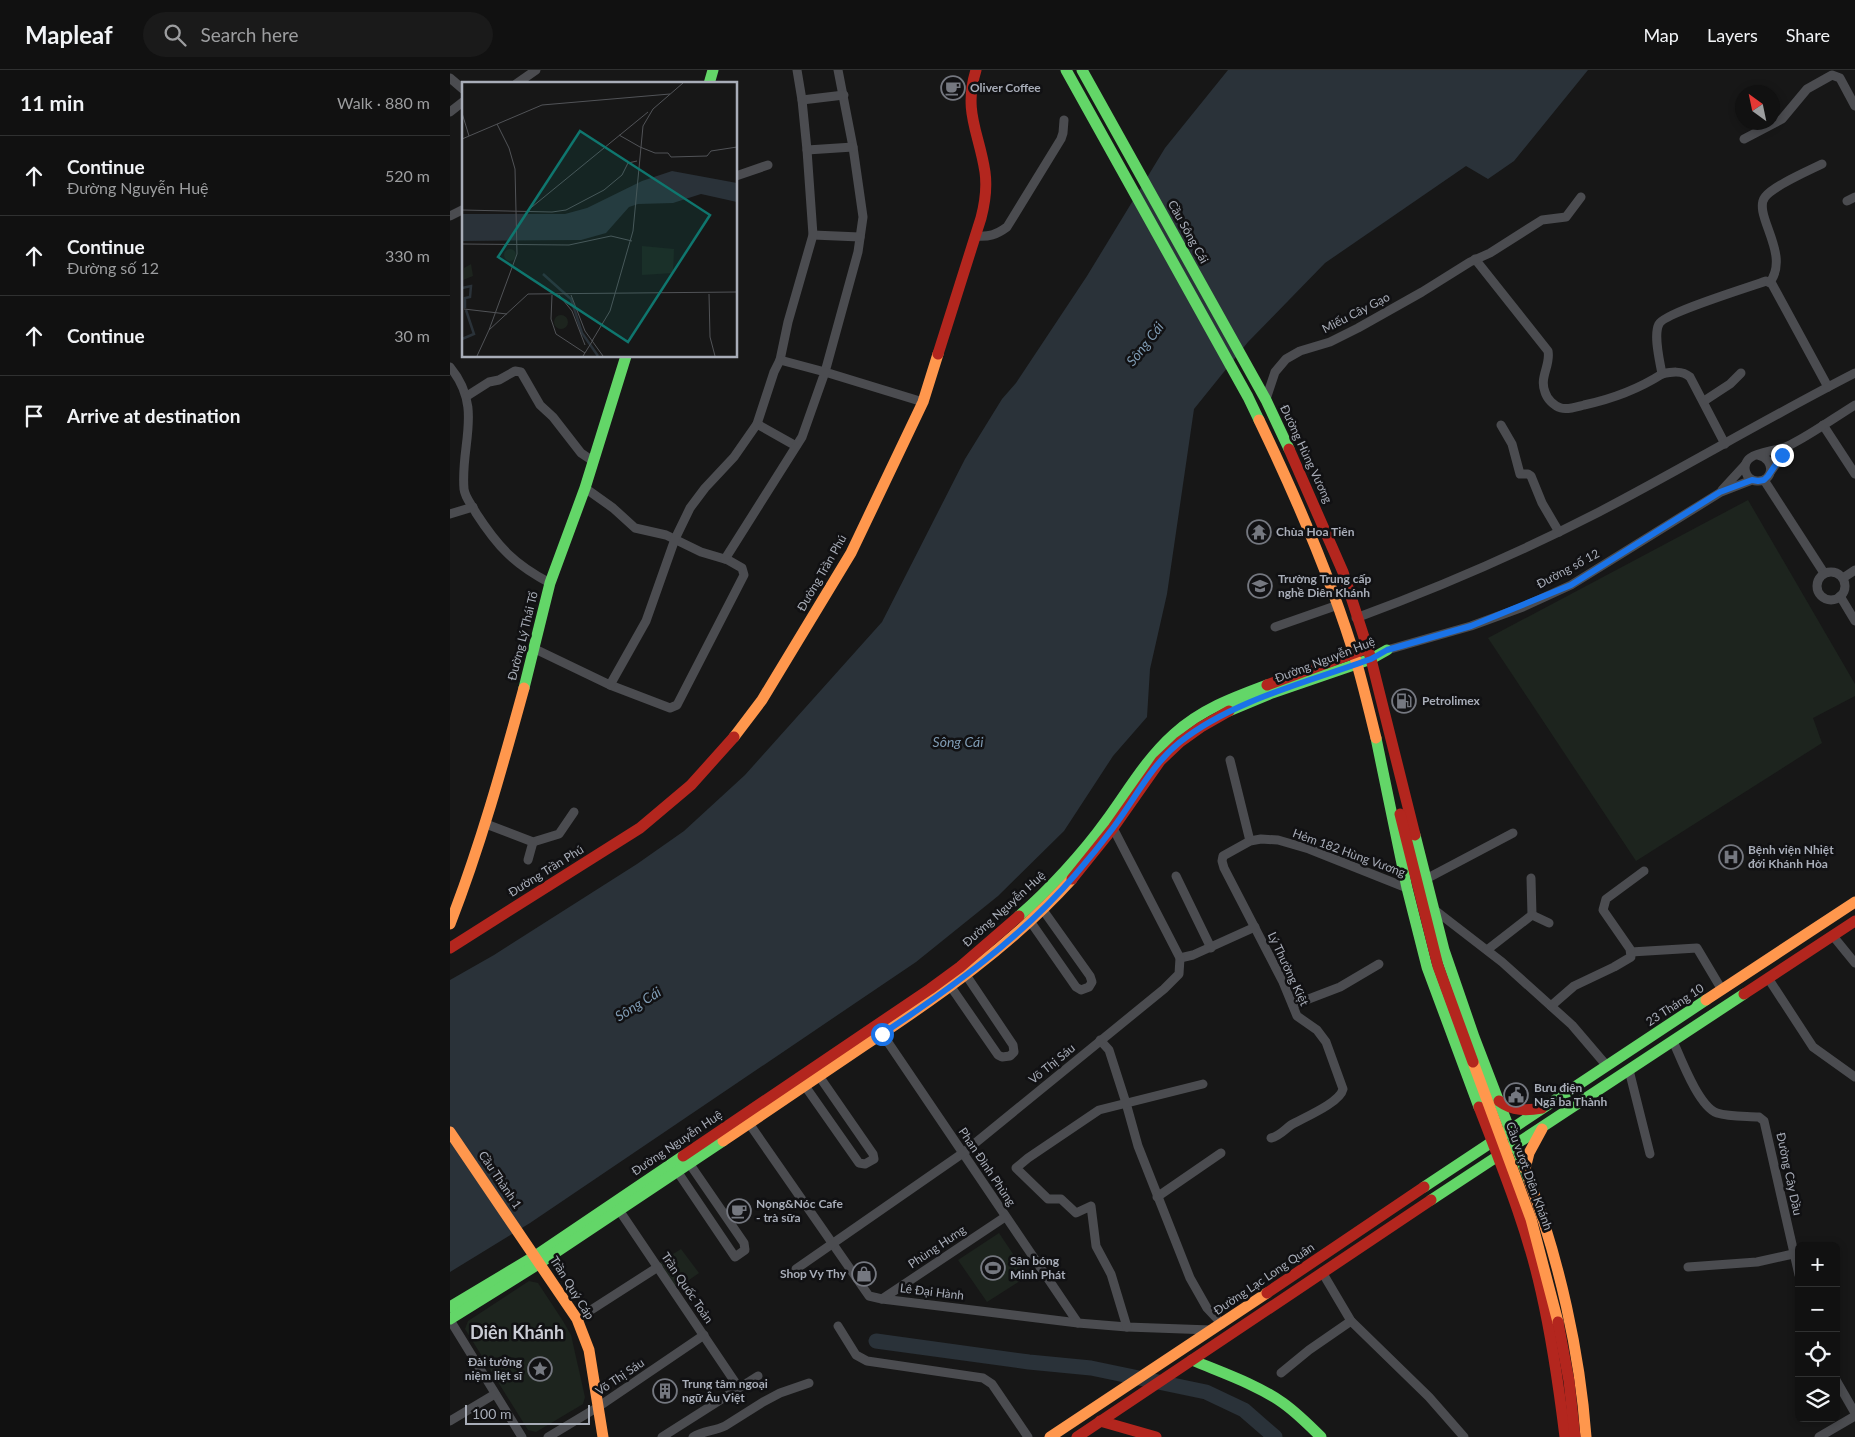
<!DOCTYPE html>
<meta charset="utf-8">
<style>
:root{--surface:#111;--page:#1a1a1a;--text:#f1f3f6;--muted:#9c9d9f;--line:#303131}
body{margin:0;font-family:Lato,sans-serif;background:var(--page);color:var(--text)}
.controls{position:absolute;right:15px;bottom:15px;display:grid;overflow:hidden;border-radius:8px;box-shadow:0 2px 8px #0003}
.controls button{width:45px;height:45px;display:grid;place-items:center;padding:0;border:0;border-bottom:1px solid var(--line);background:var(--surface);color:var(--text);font:25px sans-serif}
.compass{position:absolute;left:1285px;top:15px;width:45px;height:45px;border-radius:50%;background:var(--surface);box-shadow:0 2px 8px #0003;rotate:327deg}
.scale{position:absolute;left:15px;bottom:12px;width:125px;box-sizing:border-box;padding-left:5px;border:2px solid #a8adb8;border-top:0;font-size:14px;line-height:18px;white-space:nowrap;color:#a8adb8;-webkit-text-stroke:4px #111113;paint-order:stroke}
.stop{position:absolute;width:15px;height:15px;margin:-11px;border:4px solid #1a73e8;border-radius:50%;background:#fff}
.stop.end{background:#1a73e8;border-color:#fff;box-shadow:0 1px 5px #0008}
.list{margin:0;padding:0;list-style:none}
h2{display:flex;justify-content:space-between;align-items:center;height:65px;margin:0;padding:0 20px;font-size:21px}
h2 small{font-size:16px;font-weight:400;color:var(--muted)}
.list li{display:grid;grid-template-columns:32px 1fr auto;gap:15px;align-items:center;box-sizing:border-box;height:80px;padding:0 20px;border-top:1px solid var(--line)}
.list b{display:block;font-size:19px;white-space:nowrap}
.list p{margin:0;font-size:16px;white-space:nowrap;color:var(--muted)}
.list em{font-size:16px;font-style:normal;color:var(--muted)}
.icon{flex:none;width:28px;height:28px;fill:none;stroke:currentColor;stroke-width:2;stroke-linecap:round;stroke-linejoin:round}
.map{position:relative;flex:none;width:1405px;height:1367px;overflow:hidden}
header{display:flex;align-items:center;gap:30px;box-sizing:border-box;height:70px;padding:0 25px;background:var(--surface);border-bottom:1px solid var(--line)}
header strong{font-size:24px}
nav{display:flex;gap:28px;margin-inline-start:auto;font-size:18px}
.search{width:350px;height:45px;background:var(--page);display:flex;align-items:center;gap:12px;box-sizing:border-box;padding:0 18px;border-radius:28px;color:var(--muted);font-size:19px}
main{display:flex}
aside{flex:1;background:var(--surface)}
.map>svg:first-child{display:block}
.green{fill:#1d241e}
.water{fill:#2a3239}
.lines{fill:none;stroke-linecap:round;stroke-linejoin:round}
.river{stroke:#2a3239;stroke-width:15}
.street{stroke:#4b4c50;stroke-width:9}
.fast{stroke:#63d668;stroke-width:11}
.slow{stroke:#ff974d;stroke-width:11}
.jam{stroke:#b3261e;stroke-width:11}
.slow-bridge{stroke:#ff974d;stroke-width:11}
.jam-bridge{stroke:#b3261e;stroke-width:11}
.route{stroke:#1a73e8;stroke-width:6}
.labels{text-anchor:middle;stroke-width:5;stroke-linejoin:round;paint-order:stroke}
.poi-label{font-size:12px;font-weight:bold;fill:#a8adb8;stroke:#111113;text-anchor:start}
.street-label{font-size:12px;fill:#a8adb8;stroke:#111113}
.water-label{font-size:14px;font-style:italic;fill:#7f9bb3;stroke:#111113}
.district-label{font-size:18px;font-weight:bold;fill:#c9ccd4;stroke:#111113}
.inset-river{fill:none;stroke:#2a3239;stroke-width:2.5}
.inset-road{fill:none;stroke:#515357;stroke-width:1}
.view{fill:#0f766e;fill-opacity:0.15;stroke:#0f766e;stroke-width:2.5}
.inset-edge{fill:none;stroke:#a8adb8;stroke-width:2.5}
</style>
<header>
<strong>Mapleaf</strong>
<div class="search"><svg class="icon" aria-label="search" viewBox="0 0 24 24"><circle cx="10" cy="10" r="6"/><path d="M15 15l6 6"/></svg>Search here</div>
<nav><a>Map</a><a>Layers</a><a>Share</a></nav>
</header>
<main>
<aside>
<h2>11 min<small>Walk · 880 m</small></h2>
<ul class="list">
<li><svg class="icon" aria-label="ahead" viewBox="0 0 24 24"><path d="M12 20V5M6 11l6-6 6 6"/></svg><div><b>Continue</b><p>Đường Nguyễn Huệ</p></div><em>520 m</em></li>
<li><svg class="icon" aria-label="ahead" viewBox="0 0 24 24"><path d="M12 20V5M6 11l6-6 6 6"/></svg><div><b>Continue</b><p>Đường số 12</p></div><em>330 m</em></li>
<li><svg class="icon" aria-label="ahead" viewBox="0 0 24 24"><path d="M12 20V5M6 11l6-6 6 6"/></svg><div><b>Continue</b></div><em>30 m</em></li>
<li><svg class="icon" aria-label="arrive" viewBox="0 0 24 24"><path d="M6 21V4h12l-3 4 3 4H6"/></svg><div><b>Arrive at destination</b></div></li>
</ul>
</aside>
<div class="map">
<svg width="1405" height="1367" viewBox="0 0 1405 1367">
<rect width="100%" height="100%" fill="#171717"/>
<g class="green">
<path d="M1298 430 1405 614V626L1363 648 1372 673 1186 791 1038 568Z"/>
<path d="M549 1163 578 1206 537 1232 508 1190Z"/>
<path d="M231 1179 249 1203 226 1219 209 1193Z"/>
<path d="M79 1211 88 1213 113 1251 121 1265 135 1327 133 1334 86 1362 78 1360 15 1259 18 1251Z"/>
</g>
<path class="water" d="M778 0H1138L1064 91 1038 109 1016 96 875 193 798 272 744 339 717 524 700 599 697 647 663 686 614 761 548 826 466 892 80 1153 0 1202V910L44 885 187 794 234 761 295 705 432 552 515 389 552 329 566 313 637 206 715 78Z"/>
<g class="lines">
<path class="river" d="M426 1271 579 1292 641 1298 756 1322 794 1340 825 1367"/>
<g class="street">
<path d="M388 0 403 77 413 147 408 182 375 302 473 332"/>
<path d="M0 8 14 20"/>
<path d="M66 14 86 0"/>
<path d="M352 30 394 25"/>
<path d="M0 42 14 31"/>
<path d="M1294 69 1332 49 1357 19 1382 5 1390 8 1405 36"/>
<path d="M357 80 403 77"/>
<path d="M286 106 318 95"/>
<path d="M1397 131 1405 127"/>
<path d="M0 146 14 139"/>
<path d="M363 165 410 167"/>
<path d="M526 166C539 167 546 165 557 157L611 69 613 63 614 50"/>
<path d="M1025 189 1098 281C1101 295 1089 307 1095 322 1097 329 1104 336 1111 338 1118 340 1126 337 1134 335 1162 329 1187 320 1212 304 1210 292 1203 265 1209 254 1214 243 1300 217 1316 211L1322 214 1378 317"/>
<path d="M1320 212C1341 184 1302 144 1315 127 1323 116 1358 101 1372 94"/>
<path d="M330 290 338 252 363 165 357 80 352 30 347 0"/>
<path d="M0 297C34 338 10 374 14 419 15 428 22 435 26 443 48 477 64 494 100 513"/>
<path d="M1212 304C1221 302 1232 300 1240 307L1275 374"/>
<path d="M17 326 39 312 49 310 65 301 71 302 90 335 103 347 131 383 143 391"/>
<path d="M816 329 825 302 836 289 850 281 880 272 908 258 972 222 1020 192 1040 183 1092 150 1116 147 1131 127"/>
<path d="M1254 331 1280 314 1291 303"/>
<path d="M307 354 346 376"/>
<path d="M1051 355 1062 374 1070 404H1078L1081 406 1092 433 1109 462"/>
<path d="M1373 355 1405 404"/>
<path d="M1308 385C1326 389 1324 412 1307 411 1295 410 1291 395 1300 388 1309 381 1329 381 1340 375 1362 364 1384 348 1405 335"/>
<path d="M1321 401 1339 376"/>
<path d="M1314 410 1374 503"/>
<path d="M135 418 163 438 185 458 216 465 251 482 278 490 292 498 294 505 227 635 220 638 160 615"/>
<path d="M1272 420 1295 395"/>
<path d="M0 444 23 437"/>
<circle cx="1381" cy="516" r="14"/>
<path d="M1393 508 1405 500"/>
<path d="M1390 526 1405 551"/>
<path d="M906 548C988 518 1071 482 1149 442 1235 397 1319 347 1405 303"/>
<path d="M825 557 888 535"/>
<path d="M85 579 160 615 196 551 225 469 240 438 255 418 284 387 307 354 324 302 330 290 375 302 352 367 275 489"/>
<path d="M937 580 1021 556 1073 537 1121 515 1271 422 1302 410"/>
<path d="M780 690 800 771"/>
<path d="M36 754 83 772 109 764 124 742"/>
<path d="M78 790 83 772"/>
<path d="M726 806 761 878"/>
<path d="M1081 808 1082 845"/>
<path d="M976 809 1063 763"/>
<path d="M581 836 593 840 640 906 642 912 639 917 631 920 626 917 580 851Z"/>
<path d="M986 841 1052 892 1122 955 1157 996"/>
<path d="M1383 866 1405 893"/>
<path d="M1037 880 1082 845 1099 853"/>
<path d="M1181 882 1247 878 1272 920"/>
<path d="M730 888 743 885 805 857"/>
<path d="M1318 908 1363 977 1405 1007"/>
<path d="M501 917 548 985 552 987 560 986 564 982 563 975 516 905"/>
<path d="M843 935 890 917 929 894"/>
<path d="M1101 936 1124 916 1164 897 1181 887 1180 879 1153 840 1156 829 1194 801"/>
<path d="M429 959 628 1253"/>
<path d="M650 970 659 980 676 1033 688 1076 740 1208 757 1238 772 1254"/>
<path d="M1223 971C1231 989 1249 1037 1267 1043 1279 1047 1296 1046 1309 1047L1314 1051 1349 1205"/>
<path d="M1179 1000 1200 1084"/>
<path d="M355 1016 409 1093 415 1094 424 1089 423 1084 369 1006"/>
<path d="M296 1049 419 1226 432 1229 628 1253 677 1257 761 1260"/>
<path d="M821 1068C830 1066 834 1060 841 1055 853 1048 890 1033 893 1019L876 972 867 960 847 946 833 912 774 798 772 791 773 786 800 771 811 769 828 770 859 779 957 818"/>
<path d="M227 1101 285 1187 295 1180 294 1173 239 1093"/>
<path d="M707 1127 771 1083"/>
<path d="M167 1137 289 1318"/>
<path d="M1238 1197 1307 1192 1343 1184"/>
<path d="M346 1199 513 1083 714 919 729 904 730 888 663 758 659 756"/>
<path d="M872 1202 901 1251 979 1327 1014 1367"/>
<path d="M432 1229 555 1147"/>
<path d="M127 1249 208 1197"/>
<path d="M0 1250 72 1367"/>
<path d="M388 1256 406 1285 417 1291 533 1308 542 1314 578 1367"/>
<path d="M677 1257 661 1204 646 1176 641 1136 626 1143 611 1129H598L566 1098 578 1088 649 1040 753 1014"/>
<path d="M831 1303 859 1280 901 1251"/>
<path d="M1386 1310 1405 1343"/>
<path d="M0 1351 45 1324"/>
<path d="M98 1367 148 1337 254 1265"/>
<path d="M212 1367 308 1306"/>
<path d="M243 1367C253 1361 264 1361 275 1356L313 1332 330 1323 359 1313"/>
<path d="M1369 1367 1405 1346"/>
</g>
<g class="fast">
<path d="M616 0 798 327 809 350"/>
<path d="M632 0 816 330 839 379"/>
<path d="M259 14 263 0"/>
<path d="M74 618 100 513 135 418 176 286"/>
<path d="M779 641 822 623 921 589 937 580"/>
<path d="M926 668 957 818 977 897 1029 1037"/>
<path d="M965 765 994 880 1024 967 1079 1110"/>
<path d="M569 846C599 820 633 783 656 751 678 721 696 689 724 664 752 639 782 628 817 615"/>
<path d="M974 1117 1256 930"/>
<path d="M981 1130 1294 924"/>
<path d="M0 1237 85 1186 233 1086"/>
<path d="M0 1249 90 1193 273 1071"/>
<path d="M742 1290C773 1303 806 1314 833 1333 847 1343 859 1355 871 1367"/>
</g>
<g class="slow">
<path d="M809 350C847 429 882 510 907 594 914 619 920 644 926 668"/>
<path d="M284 667 312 630 401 483 473 332 488 284"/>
<path d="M0 854C30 777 52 698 74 618"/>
<path d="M1256 930 1405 832"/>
<path d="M0 1062 127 1249 139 1280 153 1367"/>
<path d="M273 1071C320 1039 368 1007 415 975 489 926 562 875 622 809"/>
<path d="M1075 1099 1079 1083 1092 1059"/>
<path d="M1079 1110C1109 1189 1130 1283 1136 1367"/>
<path d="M600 1367 817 1223"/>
</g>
<g class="jam">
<path d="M488 284 531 148C535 133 537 117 535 102 529 62 513 42 526 0"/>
<path d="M839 379 893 502 921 589 965 765"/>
<path d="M817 615 912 580"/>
<path d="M622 809 663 758 710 691 730 672 751 657 779 641"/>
<path d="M0 878 190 758 241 715 284 667"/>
<path d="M1294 924 1405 851"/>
<path d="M1049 1031C1063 1041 1076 1041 1092 1038"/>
<path d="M1029 1037C1052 1097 1077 1158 1091 1221 1102 1269 1109 1318 1115 1367"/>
<path d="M233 1086 480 919 510 897 569 846"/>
<path d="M817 1223 974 1117"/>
<path d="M650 1351 706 1367"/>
<path d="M627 1367 981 1130"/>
</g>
<path class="slow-bridge" d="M1023 992 1081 1149 1108 1252"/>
<g class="jam-bridge">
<path d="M950 744 988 896 1023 992"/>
<path d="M1108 1252 1119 1311 1125 1367"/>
</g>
</g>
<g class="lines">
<path class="route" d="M432 964C500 919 571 868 625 805 638 790 651 774 663 758 685 729 701 695 730 672 783 630 858 612 921 589L937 580 1021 556 1121 515 1270 422 1302 410 1308 411 1314 410 1318 406 1332 385"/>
</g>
<defs>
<g id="cafe-ring" transform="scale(1.25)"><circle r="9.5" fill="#111113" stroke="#757880" stroke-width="1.5"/><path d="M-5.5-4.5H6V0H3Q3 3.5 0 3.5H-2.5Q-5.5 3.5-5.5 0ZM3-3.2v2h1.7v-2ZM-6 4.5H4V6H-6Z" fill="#757880"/></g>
<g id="temple-ring" transform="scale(1.25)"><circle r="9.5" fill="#111113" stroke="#757880" stroke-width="1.5"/><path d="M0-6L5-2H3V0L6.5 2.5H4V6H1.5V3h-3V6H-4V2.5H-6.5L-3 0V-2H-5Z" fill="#757880"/></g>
<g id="school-ring" transform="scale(1.25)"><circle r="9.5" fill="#111113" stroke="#757880" stroke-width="1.5"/><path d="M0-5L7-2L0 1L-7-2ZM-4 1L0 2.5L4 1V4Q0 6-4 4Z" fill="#757880"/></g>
<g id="fuel-ring" transform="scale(1.25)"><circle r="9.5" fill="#111113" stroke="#757880" stroke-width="1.5"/><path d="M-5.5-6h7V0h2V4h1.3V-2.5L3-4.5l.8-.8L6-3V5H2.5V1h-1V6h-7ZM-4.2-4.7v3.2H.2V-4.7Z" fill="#757880"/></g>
<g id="hospital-ring" transform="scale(1.25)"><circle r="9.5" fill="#111113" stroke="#757880" stroke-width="1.5"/><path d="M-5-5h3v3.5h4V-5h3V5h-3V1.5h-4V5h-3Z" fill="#757880"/></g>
<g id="civic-ring" transform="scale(1.25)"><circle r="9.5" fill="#111113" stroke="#757880" stroke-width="1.5"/><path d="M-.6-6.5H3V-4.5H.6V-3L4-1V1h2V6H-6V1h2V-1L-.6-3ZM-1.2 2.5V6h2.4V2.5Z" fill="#757880"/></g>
<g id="stadium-ring" transform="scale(1.25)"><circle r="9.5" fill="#111113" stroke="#757880" stroke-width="1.5"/><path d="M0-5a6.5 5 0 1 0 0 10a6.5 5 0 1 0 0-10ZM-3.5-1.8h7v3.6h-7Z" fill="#757880"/></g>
<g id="shop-ring" transform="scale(1.25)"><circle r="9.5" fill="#111113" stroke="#757880" stroke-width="1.5"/><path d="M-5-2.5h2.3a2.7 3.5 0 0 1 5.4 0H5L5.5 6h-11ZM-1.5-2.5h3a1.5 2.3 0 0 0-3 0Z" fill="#757880"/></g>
<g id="sight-ring" transform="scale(1.25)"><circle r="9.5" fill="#111113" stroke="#757880" stroke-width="1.5"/><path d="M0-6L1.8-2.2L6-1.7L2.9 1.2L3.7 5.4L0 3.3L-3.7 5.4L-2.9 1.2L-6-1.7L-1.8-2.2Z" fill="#757880"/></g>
<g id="building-ring" transform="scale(1.25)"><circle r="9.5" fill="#111113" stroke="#757880" stroke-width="1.5"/><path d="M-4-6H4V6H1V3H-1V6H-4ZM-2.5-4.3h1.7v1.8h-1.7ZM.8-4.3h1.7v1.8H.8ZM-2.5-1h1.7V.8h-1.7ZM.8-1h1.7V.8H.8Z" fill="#757880"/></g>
</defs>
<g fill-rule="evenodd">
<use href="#cafe-ring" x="503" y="18"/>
<use href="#temple-ring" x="809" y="462"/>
<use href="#school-ring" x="810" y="516"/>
<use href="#fuel-ring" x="954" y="631"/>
<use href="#hospital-ring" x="1281" y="787"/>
<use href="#civic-ring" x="1066" y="1025"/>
<use href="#cafe-ring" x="289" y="1141"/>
<use href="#stadium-ring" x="543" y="1198"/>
<use href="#shop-ring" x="414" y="1204"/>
<use href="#sight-ring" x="90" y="1299"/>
<use href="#building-ring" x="215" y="1321"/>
</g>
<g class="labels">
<g class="poi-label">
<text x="520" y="22">Oliver Coffee</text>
<text x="826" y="466">Chùa Hoa Tiên</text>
<text x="828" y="513">Trường Trung cấp<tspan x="828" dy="14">nghề Diên Khánh</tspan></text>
<text x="972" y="635">Petrolimex</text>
<text x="1298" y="784">Bệnh viện Nhiệt<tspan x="1298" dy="14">đới Khánh Hòa</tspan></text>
<text x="1084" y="1022">Bưu điện<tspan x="1084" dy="14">Ngã ba Thành</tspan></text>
<text x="306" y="1138">Nọng&amp;Nóc Cafe<tspan x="306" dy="14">- trà sữa</tspan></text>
<text x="560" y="1195">Sân bóng<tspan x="560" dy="14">Minh Phát</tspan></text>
<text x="396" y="1208" text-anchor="end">Shop Vy Thy</text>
<text x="72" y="1296" text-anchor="end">Đài tưởng<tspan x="72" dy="14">niệm liệt sĩ</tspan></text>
<text x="232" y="1318">Trung tâm ngoại<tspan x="232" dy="14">ngữ Âu Việt</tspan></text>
</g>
<g class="street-label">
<text transform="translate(738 162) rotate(61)" y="4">Cầu Sông Cái</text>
<text transform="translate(906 243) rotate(-27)" y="4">Miếu Cây Gạo</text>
<text transform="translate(856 384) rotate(65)" y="4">Đường Hùng Vương</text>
<text transform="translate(1118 499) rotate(-28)" y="4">Đường số 12</text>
<text transform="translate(372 503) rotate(-60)" y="4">Đường Trần Phú</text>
<text transform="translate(73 566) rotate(-76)" y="4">Đường Lý Thái Tổ</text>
<text transform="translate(875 590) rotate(-21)" y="4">Đường Nguyễn Huệ</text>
<text transform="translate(899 783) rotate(20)" y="4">Hẻm 182 Hùng Vương</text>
<text transform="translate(96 801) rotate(-32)" y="4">Đường Trần Phú</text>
<text transform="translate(554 839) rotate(-42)" y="4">Đường Nguyễn Huệ</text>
<text transform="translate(838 899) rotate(65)" y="4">Lý Thường Kiệt</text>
<text transform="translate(1225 935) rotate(-33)" y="4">23 Tháng 10</text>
<text transform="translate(602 994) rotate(-39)" y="4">Võ Thị Sáu</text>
<text transform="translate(227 1073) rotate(-34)" y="4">Đường Nguyễn Huệ</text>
<text transform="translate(537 1097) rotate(56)" y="4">Phan Đình Phùng</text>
<text transform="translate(1339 1104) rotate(78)" y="4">Đường Cây Dầu</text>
<text transform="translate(1079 1106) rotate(70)" y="4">Cầu vượt Diên Khánh</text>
<text transform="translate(50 1110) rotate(56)" y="4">Cầu Thành 1</text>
<text transform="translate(487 1177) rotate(-34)" y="4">Phùng Hưng</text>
<text transform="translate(814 1209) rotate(-34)" y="4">Đường Lạc Long Quân</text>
<text transform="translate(122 1218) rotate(58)" y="4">Trần Quý Cáp</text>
<text transform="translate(237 1218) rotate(56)" y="4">Trần Quốc Toản</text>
<text transform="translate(482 1222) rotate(7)" y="4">Lê Đại Hành</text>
<text transform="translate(170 1307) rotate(-34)" y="4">Võ Thị Sáu</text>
</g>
<g class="water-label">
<text transform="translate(695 274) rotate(-52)" y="5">Sông Cái</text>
<text x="508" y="677">Sông Cái</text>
<text transform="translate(188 934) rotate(-32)" y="5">Sông Cái</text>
</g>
<g class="district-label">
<text x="67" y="1269">Diên Khánh</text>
</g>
</g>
<g transform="translate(12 12)">
<rect width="275" height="275" fill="#171717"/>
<path d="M180 164 212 167 211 191 180 193ZM42 173a6 6 0 1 1 12 0a6 6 0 1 1-12 0ZM9 182 11 194 1 198 2 186ZM92 240a7 7 0 1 1 14 0a7 7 0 1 1-14 0Z" fill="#1d241e"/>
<path d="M210 89 275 101V120L239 112 211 121 176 122 167 125 144 151 119 158 0 159V132H103L125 126 180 99Z" fill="#2a3239"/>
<path class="inset-river" d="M81 192 109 217 120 251 136 274M0 206 9 204 8 215 3 216V226M0 257 12 252 4 228"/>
<path class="inset-road" d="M0 31 7 54M157 53 178 65 193 71H206L209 75 245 74 249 69 275 65M0 57 80 23 208 12M0 128 90 130 104 128 142 108 160 93 166 81 175 79M65 129 186 30M0 162 107 163 149 154 170 159M247 212 248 255 253 274M90 213 89 237 94 252 123 271M97 213 110 229 123 263M109 213 123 249 141 274M2 227 45 232M27 248 55 172 53 87 47 66 35 42M130 259 148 229 171 149 181 44 191 27 221 1M15 274 27 248 66 212 275 210M121 274 131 258"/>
<path class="view" d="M118 49 248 133 166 260 36 175Z"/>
<rect width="275" height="275" class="inset-edge"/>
</g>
</svg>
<div class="controls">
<button>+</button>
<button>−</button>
<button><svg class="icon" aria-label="locate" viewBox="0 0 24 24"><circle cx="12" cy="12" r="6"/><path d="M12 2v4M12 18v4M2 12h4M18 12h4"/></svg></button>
<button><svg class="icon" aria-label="layers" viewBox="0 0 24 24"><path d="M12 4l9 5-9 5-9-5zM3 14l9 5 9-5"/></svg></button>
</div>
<svg class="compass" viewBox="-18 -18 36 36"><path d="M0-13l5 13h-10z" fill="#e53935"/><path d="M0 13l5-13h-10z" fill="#9c9d9f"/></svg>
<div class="scale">100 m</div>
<div class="stop" style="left:432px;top:964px"></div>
<div class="stop end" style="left:1332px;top:385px"></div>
</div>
</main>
